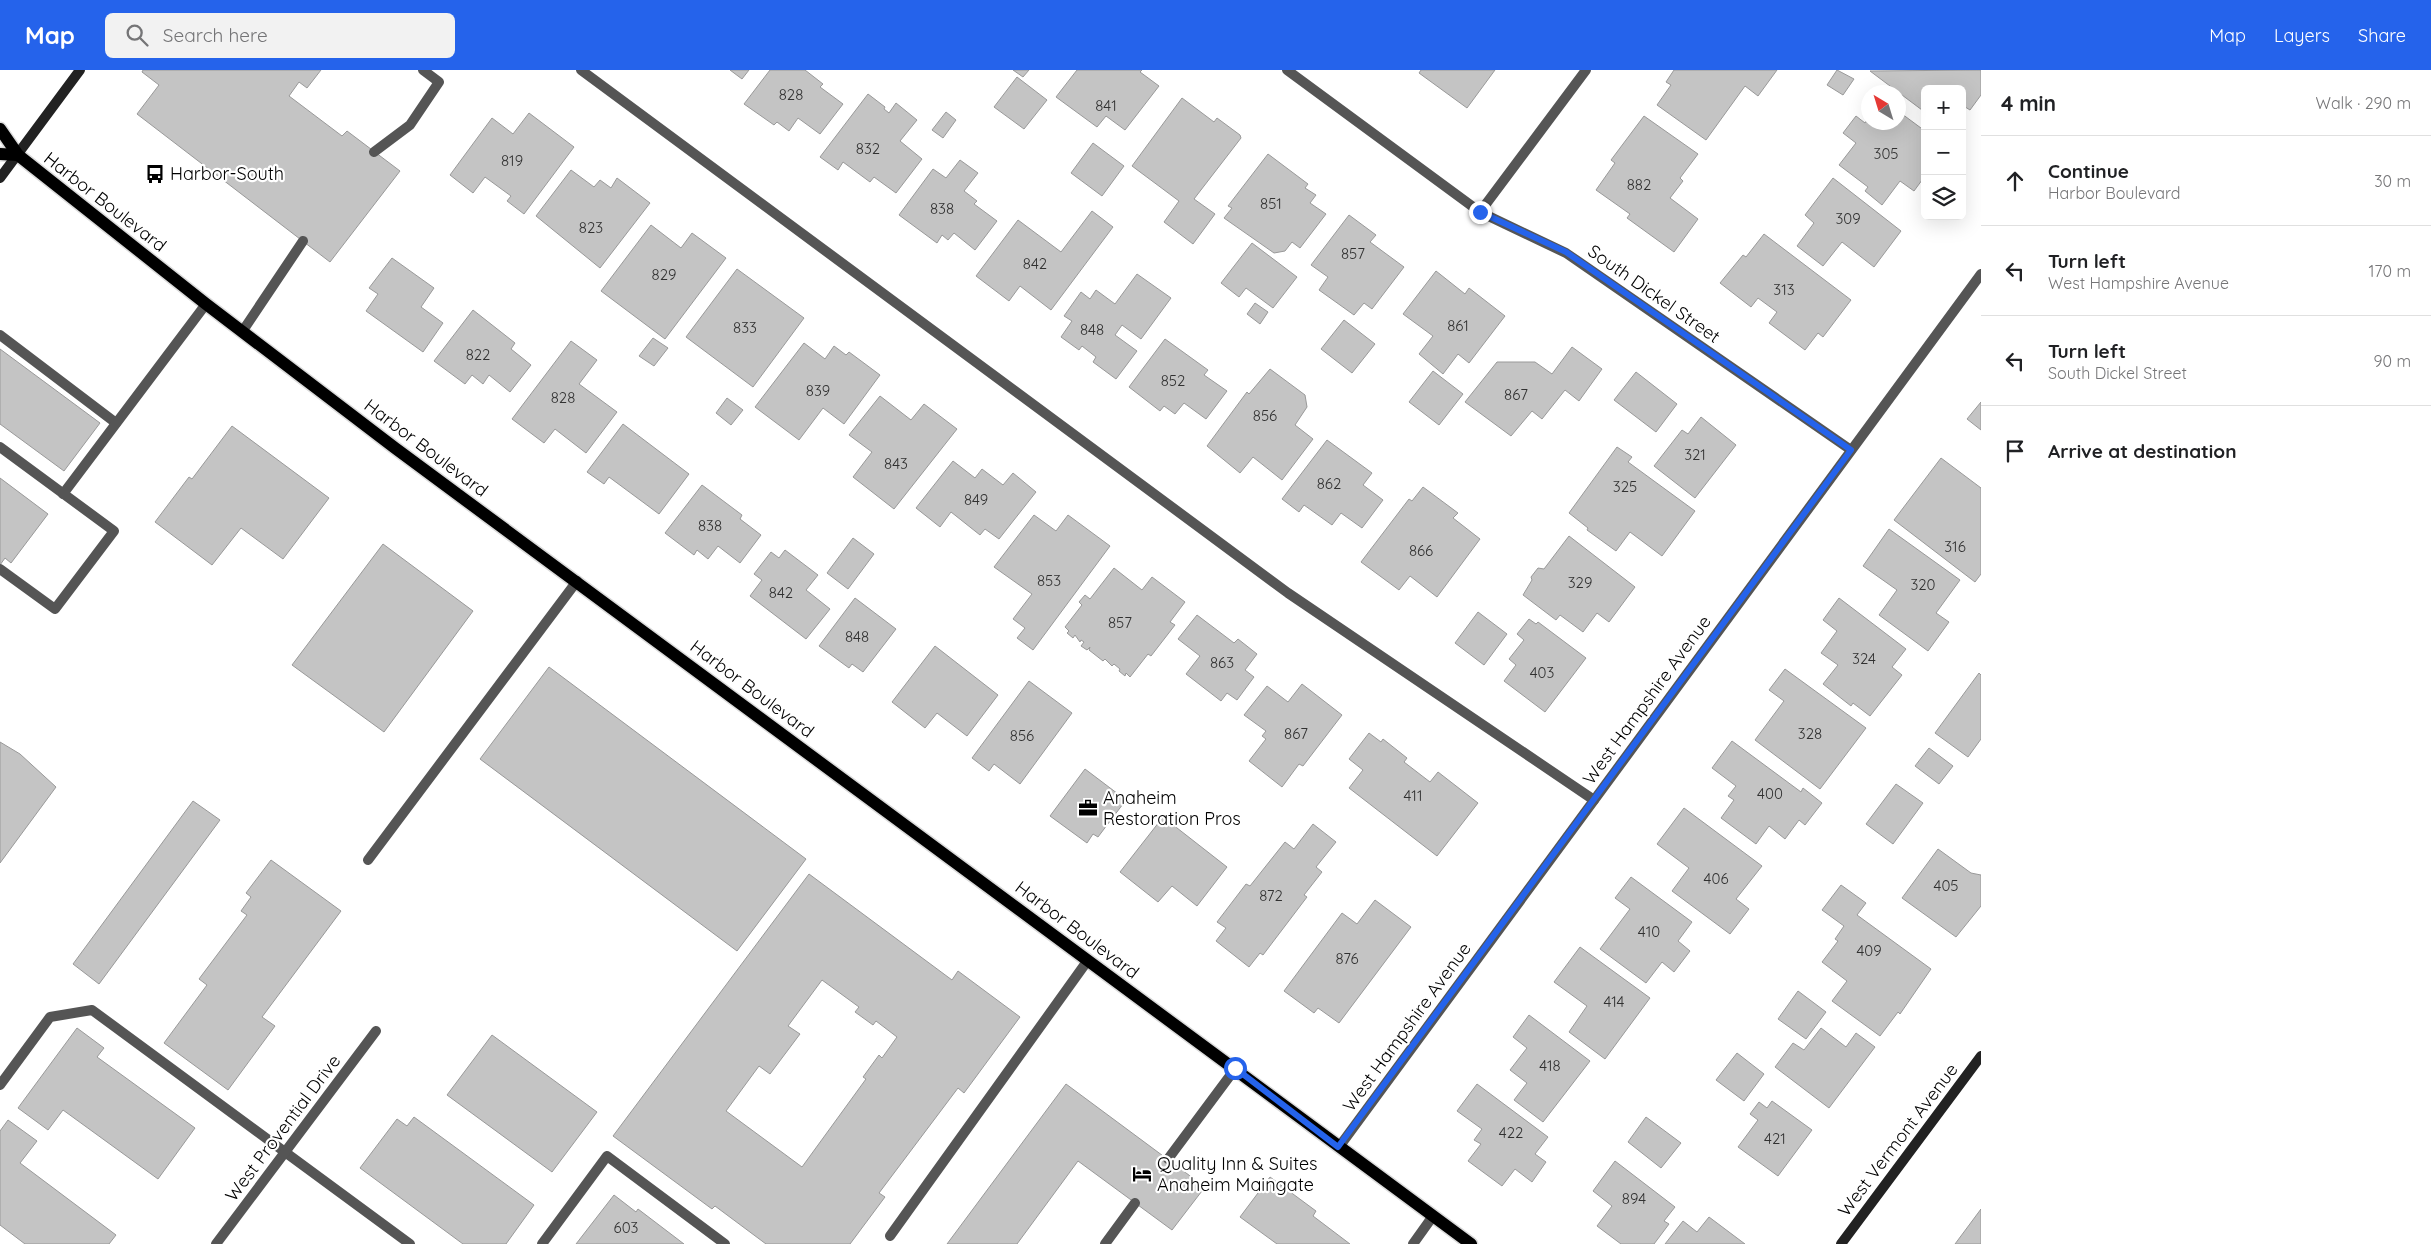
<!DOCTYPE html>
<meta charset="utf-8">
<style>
:root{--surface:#fff;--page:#f2f2f2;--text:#202124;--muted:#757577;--line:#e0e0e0;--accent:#2563eb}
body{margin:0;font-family:Quicksand,sans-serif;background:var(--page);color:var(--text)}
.controls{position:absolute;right:15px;top:15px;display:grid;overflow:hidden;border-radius:8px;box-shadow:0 5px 20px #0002}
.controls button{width:45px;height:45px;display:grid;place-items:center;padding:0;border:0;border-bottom:1px solid var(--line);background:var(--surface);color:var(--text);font:25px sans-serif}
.compass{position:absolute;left:1861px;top:15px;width:45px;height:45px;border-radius:50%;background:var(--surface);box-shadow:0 5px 20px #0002;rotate:322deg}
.stop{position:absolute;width:15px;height:15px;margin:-11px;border:4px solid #2563eb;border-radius:50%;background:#fff}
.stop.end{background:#2563eb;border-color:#fff;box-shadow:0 1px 5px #0008}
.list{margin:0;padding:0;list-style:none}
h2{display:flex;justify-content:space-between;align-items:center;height:65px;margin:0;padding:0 20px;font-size:21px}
h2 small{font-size:16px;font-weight:400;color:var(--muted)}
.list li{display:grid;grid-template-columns:32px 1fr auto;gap:15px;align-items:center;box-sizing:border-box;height:90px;padding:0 20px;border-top:1px solid var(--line)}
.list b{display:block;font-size:19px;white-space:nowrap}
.list p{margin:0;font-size:16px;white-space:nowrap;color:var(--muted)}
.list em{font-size:16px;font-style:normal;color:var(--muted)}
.icon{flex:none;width:28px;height:28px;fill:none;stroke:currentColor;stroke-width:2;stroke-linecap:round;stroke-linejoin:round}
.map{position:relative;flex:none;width:1981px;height:1174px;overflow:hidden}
header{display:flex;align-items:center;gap:30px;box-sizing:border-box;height:70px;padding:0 25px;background:var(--accent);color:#fff}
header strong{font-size:24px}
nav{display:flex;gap:28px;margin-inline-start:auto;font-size:18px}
.search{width:350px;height:45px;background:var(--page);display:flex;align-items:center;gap:12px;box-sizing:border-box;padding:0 18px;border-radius:8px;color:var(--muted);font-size:19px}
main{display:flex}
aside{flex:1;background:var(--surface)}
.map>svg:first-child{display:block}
.building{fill:#c4c4c4;stroke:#999;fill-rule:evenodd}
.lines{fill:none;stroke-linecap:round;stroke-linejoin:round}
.primary-casing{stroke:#dbdbdb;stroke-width:15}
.lane{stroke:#555;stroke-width:10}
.street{stroke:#555;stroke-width:10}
.secondary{stroke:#222;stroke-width:10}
.primary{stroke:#000;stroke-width:12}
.route{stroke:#2563eb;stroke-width:6}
.labels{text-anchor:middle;stroke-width:4.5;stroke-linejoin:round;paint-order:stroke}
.number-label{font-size:15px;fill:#313131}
.poi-label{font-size:18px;fill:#000;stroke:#fff;text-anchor:start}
.street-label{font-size:18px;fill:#000;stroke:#fff}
</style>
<header>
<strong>Map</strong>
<div class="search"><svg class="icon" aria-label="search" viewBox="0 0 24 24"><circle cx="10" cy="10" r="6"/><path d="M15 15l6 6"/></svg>Search here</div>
<nav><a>Map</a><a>Layers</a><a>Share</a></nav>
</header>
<main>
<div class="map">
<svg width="1981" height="1174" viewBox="0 0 1981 1174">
<rect width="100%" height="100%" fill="#fff"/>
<g class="building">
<path d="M143 0H321L307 18 299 12 289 26 342 66 347 61 400 101 330 192 137 44 159 15 142 2Z"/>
<path d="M730 0H749L742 9Z"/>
<path d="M770 0H805L823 14 820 17 843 34 820 64 798 48 789 61 777 52 774 55 744 34Z"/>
<path d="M1013 0H1029L1023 7Z"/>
<path d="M1077 0H1142L1140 2 1159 16 1125 60 1106 46 1097 57 1056 27Z"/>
<path d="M1421 0H1495L1467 38 1419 3Z"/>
<path d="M1674 0H1777L1758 26 1745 16 1706 70 1657 35 1671 15 1666 12Z"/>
<path d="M1837 0 1854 9 1843 25 1827 15Z"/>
<path d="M1981 0V25L1970 40 1962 35V19L1939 17 1925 19V37L1922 40 1870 1Z"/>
<path d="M1017 7 1047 30 1024 59 994 37Z"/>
<path d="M868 24 885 37 884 39 889 43 896 33 917 50 900 71 922 89 896 123 874 107 870 112 843 92 838 100 820 87Z"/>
<path d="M1182 28 1214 52 1217 48 1240 65 1241 68 1194 129 1215 144 1193 174 1164 152 1179 131 1132 96Z"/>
<path d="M1898 41 1925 61V106L1914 121 1900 111 1882 135 1865 121 1868 117 1839 95 1856 73 1843 63 1856 46 1865 53 1867 50 1871 53 1898 52Z"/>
<path d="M946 42 956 50 943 68 932 60Z"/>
<path d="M529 43 574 77 524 144 507 131 511 126 485 107 473 123 450 105 492 48 513 64Z"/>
<path d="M1644 46 1698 84 1680 108 1683 111 1670 128 1698 149 1674 182 1627 148 1630 144 1596 120 1615 93 1611 90Z"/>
<path d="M1093 73 1124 96 1102 126 1071 103Z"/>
<path d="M1268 84 1308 114 1305 118 1316 125 1310 133 1326 144 1300 178 1292 172 1285 181 1274 183 1224 148 1232 138 1228 136Z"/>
<path d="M960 90 978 103 964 121 977 131 974 134 997 151 975 180 954 163 948 170 942 165 937 173 899 145 933 99 946 108Z"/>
<path d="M571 100 594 117 600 110 611 118 617 108 650 133 600 198 536 146Z"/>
<path d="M1833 108 1901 161 1874 197 1842 172 1823 196 1797 176 1814 153 1805 145Z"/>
<path d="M1092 141 1113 157 1051 240 1020 216 1009 231 976 206 1018 150 1061 182Z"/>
<path d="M1349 145 1376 165 1370 172 1404 197 1372 239 1364 233 1354 245 1319 220 1328 207 1311 195Z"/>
<path d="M651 155 681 178 692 163 726 188 665 269 601 221Z"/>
<path d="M1764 164 1851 230 1823 267 1818 263 1805 280 1769 253 1777 242 1758 228 1751 237 1720 213 1743 185 1746 187Z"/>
<path d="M1252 173 1297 207 1273 238 1246 218 1239 227 1221 213Z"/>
<path d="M392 188 434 218 421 237 443 253 423 282 366 241 378 224 369 218Z"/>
<path d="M737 199 804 248 753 317 686 267Z"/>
<path d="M1436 201 1465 224 1469 218 1505 246 1469 293 1458 284 1443 304 1419 284 1433 266 1403 244Z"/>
<path d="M1137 204 1171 228 1141 269 1122 255 1115 265 1137 281 1116 309 1093 292 1096 287 1082 276 1079 280 1061 267 1072 251 1064 246 1081 222 1090 229 1096 220 1115 234Z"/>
<path d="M1255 233 1268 242 1260 254 1247 244Z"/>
<path d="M473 240 515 273 511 279 531 295 510 322 489 305 483 314 472 305 465 314 434 291Z"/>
<path d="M1344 250 1375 274 1352 303 1321 279Z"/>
<path d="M653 268 668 278 654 296 639 286Z"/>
<path d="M1165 269 1208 300 1204 305 1227 321 1206 349 1184 333 1175 344 1164 336 1160 341 1129 317Z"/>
<path d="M571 271 597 290 579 314 617 342 586 383 555 359 544 373 512 349Z"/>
<path d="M804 273 825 289 834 276 846 285 849 282 880 305 844 354 823 338 799 370 755 337Z"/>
<path d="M1572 277 1602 299 1579 331 1565 320 1542 349 1532 341 1511 366 1465 332 1497 292H1535L1552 304Z"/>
<path d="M0 279 100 353 64 401 0 354Z"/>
<path d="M1270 299 1305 325 1307 337 1295 355 1313 369 1282 410 1253 387 1240 403 1207 376 1247 322 1249 324Z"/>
<path d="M1433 301 1463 324 1439 355 1409 332Z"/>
<path d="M1636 302 1677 334 1656 362 1614 330Z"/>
<path d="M880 326 911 350 924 334 957 359 894 439 853 407 872 382 849 365Z"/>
<path d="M727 328 743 340 731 355 716 343Z"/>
<path d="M1981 332V360L1967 349Z"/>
<path d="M1701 347 1736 375 1695 428 1654 396 1682 360 1688 364Z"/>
<path d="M623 354 689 404 659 444 609 407 604 414 587 402Z"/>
<path d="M232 356 329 428 283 489 241 458 212 495 155 452 189 407 192 409Z"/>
<path d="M1327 370 1372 403 1363 415 1383 430 1362 458 1341 443 1332 455 1304 435 1299 442 1282 429Z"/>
<path d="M1617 377 1632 387 1628 392 1695 441 1662 486 1630 462 1616 481 1587 460 1588 458 1569 443Z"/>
<path d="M1941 388 1981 418V504L1975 512 1894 450Z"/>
<path d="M953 391 975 408 982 399 1003 415 1013 403 1036 422 999 469 985 459 980 465 951 442 940 457 916 438Z"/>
<path d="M0 408 48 444 11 493 5 488 0 495Z"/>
<path d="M702 415 742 445 740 449 761 465 740 493 718 476 708 489 697 480 694 485 665 463Z"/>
<path d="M1423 417 1458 443 1453 448 1480 469 1437 527 1410 506 1399 520 1361 492 1409 429 1412 431Z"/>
<path d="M1034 445 1056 461 1068 445 1110 476 1033 580 1017 568 1025 558 1013 549 1032 524 994 497Z"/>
<path d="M1889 459 1960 510 1936 543 1949 552 1928 581 1879 545 1897 520 1863 496Z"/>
<path d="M1569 466 1635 517 1609 552 1597 543 1583 562 1560 545 1556 550 1523 525 1532 510 1531 507 1538 498 1544 499Z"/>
<path d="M853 468 874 484 848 519 827 503Z"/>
<path d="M383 474 473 541 384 662 292 595Z"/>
<path d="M785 480 818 505 806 520 830 539 806 569 750 526 762 510 754 504 771 482 779 488Z"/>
<path d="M1114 498 1142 520 1152 507 1185 532 1170 552 1175 555 1151 586 1148 584 1130 607 1126 603 1125 606 1119 601 1120 599 1114 594 1112 596 1105 589 1103 591 1089 580 1090 577 1087 580 1081 576 1084 572 1081 570 1080 572 1075 565 1073 568 1067 563 1069 561 1065 557 1082 535 1079 532 1085 525 1090 529Z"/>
<path d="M855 528 896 559 863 602 852 594 849 598 819 576Z"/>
<path d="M1839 528 1906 579 1892 597 1902 605 1870 646 1853 633 1851 636 1823 614 1838 595 1821 583 1837 561 1823 550Z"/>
<path d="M1478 542 1507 564 1484 595 1455 573Z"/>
<path d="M1197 545 1234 573 1238 569 1257 584 1245 600 1254 607 1237 630 1227 623 1221 631 1186 604 1200 586 1178 569Z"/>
<path d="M1529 549 1536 554 1538 552 1586 588 1545 642 1504 611 1516 595 1509 589 1524 570 1517 564Z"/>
<path d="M935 576 998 625 967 666 937 643 925 658 892 632Z"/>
<path d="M549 597 806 789 737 881 480 689Z"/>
<path d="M1785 599 1866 658 1820 719 1755 670 1784 631 1769 620Z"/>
<path d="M1979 603 1981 605V669L1968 687 1935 663Z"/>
<path d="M1029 611 1072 643 1020 714 994 694 989 701 972 688Z"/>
<path d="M1302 614 1342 645 1303 696 1299 694 1282 717 1249 691 1266 669 1262 666 1266 661 1244 645 1267 616 1288 632Z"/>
<path d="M1369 663 1381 672 1383 669 1407 688 1404 692 1430 712 1438 702 1478 733 1437 786 1349 718 1363 700 1349 689Z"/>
<path d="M1732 671 1801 722 1803 718 1822 733 1805 755 1799 750 1785 769 1769 756 1756 774 1721 748 1734 730 1728 726 1736 716 1712 698Z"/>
<path d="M0 672 20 684 56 717 0 793Z"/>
<path d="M1929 678 1953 696 1939 714 1915 696Z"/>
<path d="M1085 699 1126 730 1098 767 1093 764 1087 773 1050 746Z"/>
<path d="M1896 714 1923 733 1893 774 1866 754Z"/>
<path d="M193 731 220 750 99 914 73 894Z"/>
<path d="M1684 738 1762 796 1736 829 1749 839 1730 864 1672 821 1689 798 1657 774Z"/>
<path d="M1163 747 1227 797 1197 836 1172 816 1158 832 1120 802Z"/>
<path d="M1313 754 1336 772 1316 797 1322 802 1304 825 1307 827 1263 885 1260 883 1249 897 1216 871 1226 858 1217 852 1246 814 1250 816 1285 772 1294 779Z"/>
<path d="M1938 779 1971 803 1981 805V836L1956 867 1902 828Z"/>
<path d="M271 790 341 841 262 947 275 956 228 1020 164 973 207 915 199 909 247 845 241 841 251 827 246 823Z"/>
<path d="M809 804 952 910 958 901 1020 947 964 1023 958 1018 879 1123 885 1127 850 1174H766L715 1136 712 1139 613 1066ZM822 910 859 937 855 942 873 955 876 951 897 967 882 988 879 985 863 1007 866 1009 802 1097 726 1041 759 996 770 1004 800 964 788 956Z"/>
<path d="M1631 807 1692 852 1678 871 1690 881 1674 902 1662 892 1646 913 1600 879 1630 839 1615 828Z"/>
<path d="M1841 815 1866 833 1857 845 1931 899 1900 944 1898 942 1880 966 1832 931 1847 911 1822 892 1838 871 1835 869 1844 856 1822 840Z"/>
<path d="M1375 830 1411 857 1339 953 1318 938 1314 943 1284 921 1342 843 1357 854Z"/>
<path d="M1580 877 1650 928 1605 989 1569 962 1587 936 1554 912Z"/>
<path d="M1798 921 1826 942 1806 969 1778 949Z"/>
<path d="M1529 945 1590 991 1543 1052 1514 1030 1527 1013 1510 1000 1527 978 1513 967Z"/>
<path d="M77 958 104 978 97 987 195 1058 158 1109 63 1040 48 1060 18 1038Z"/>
<path d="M1821 958 1846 977 1856 963 1875 977 1829 1038 1775 997 1793 973 1804 980Z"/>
<path d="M492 965 597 1042 552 1102 447 1025Z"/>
<path d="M1737 983 1764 1004 1744 1031 1716 1010Z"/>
<path d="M1066 1014 1205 1117 1172 1160 1078 1091 1017 1174H947Z"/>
<path d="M1477 1014 1548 1067 1535 1084 1546 1092 1532 1112 1515 1099 1502 1116 1468 1091 1481 1074 1474 1070 1482 1059 1457 1041Z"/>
<path d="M1772 1031 1812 1060 1778 1106 1738 1077 1758 1050 1750 1044 1759 1032 1767 1038Z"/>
<path d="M414 1047 534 1135 506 1174H463L360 1098 397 1049 407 1056Z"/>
<path d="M1646 1047 1681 1073 1661 1098 1628 1072Z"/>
<path d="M8 1050 37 1071 20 1093 116 1165 109 1174H25L0 1155V1061Z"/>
<path d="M1615 1091 1675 1137 1664 1151 1669 1154 1654 1174H1621L1597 1156 1612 1136 1593 1121Z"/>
<path d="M1270 1107 1316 1141 1313 1146 1350 1174H1277L1240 1147Z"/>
<path d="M614 1125 636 1142 638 1139 684 1174H576Z"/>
<path d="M1981 1139V1174H1955Z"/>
<path d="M1709 1147 1745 1174H1665L1683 1151 1697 1162Z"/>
</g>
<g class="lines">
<g class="primary-casing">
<g id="primary">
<path d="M0 59 18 85 206 234 395 378 1471 1174"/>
<path d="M0 84 18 85"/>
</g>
</g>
<g class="lane">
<path d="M374 82 410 55 439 12 423 0"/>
<path d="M242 262 303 171"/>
<path d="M0 265 116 353"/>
<path d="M0 377 114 461 55 539 0 499"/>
<path d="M63 424 206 234"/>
<path d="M368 790 577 511"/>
<path d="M0 1015 50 947 92 940 410 1174"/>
<path d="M1168 1089 1235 999"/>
<path d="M890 1166 1088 890"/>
<path d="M542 1174 607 1086 725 1174"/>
<path d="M1105 1174 1135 1133"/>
</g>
<g class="street">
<path d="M581 0 1288 523 1594 730"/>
<path d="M1287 0 1480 142 1566 183 1851 380"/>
<path d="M1480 142 1586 0"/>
<path d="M1339 1077 1981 204"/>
<path d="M216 1174 376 961"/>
<path d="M1413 1174 1433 1146"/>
</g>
<g class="secondary">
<path d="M0 108 80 0"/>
<path d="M1841 1174 1981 986"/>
</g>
<use href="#primary" class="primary"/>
</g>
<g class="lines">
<path class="route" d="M1235 998 1338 1077 1851 380 1566 182 1480 142"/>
</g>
<defs>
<g id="bus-bare" transform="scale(1.5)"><path d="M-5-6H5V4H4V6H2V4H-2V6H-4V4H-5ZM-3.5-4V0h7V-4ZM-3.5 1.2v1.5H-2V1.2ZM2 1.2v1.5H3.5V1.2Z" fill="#000" stroke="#fff" stroke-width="2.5" paint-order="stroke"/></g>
<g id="office-bare" transform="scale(1.5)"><path d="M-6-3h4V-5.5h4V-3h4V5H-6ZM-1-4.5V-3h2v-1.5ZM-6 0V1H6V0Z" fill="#000" stroke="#fff" stroke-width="2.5" paint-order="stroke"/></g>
<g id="hotel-bare" transform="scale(1.5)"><path d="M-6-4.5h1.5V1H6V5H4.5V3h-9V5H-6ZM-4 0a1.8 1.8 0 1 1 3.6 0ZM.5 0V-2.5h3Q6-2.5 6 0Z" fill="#000" stroke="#fff" stroke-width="2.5" paint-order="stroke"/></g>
</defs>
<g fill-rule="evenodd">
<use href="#bus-bare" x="155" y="104"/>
<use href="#office-bare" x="1088" y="738"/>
<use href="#hotel-bare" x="1142" y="1104"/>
</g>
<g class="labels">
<g class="number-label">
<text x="791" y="30">828</text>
<text x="1106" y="41">841</text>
<text x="868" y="84">832</text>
<text x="1886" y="89">305</text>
<text x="512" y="96">819</text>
<text x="1639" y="120">882</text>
<text x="1271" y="139">851</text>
<text x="942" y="144">838</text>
<text x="1848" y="154">309</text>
<text x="591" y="163">823</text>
<text x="1353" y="189">857</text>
<text x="1035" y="199">842</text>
<text x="664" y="210">829</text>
<text x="1784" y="225">313</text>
<text x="1458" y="261">861</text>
<text x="745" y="263">833</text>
<text x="1092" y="265">848</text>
<text x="478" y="290">822</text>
<text x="1173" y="316">852</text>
<text x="818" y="326">839</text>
<text x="1516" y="330">867</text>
<text x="563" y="333">828</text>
<text x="1265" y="351">856</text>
<text x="1695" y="390">321</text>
<text x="896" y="399">843</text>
<text x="1329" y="419">862</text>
<text x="1625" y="422">325</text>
<text x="976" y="435">849</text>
<text x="710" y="461">838</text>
<text x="1955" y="482">316</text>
<text x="1421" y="486">866</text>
<text x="1049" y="516">853</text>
<text x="1580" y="518">329</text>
<text x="1923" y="520">320</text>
<text x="781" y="528">842</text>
<text x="1120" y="558">857</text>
<text x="857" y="572">848</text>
<text x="1864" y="594">324</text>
<text x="1222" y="598">863</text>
<text x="1542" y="608">403</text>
<text x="1296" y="669">867</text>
<text x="1810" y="669">328</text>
<text x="1022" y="671">856</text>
<text x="1770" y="729">400</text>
<text x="1413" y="731">411</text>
<text x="1716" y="814">406</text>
<text x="1946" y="821">405</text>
<text x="1271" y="831">872</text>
<text x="1649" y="867">410</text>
<text x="1869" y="886">409</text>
<text x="1347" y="894">876</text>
<text x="1614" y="937">414</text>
<text x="1550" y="1001">418</text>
<text x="1511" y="1068">422</text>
<text x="1775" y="1074">421</text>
<text x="1634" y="1134">894</text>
<text x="626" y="1163">603</text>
</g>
<g class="poi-label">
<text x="170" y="110">Harbor-South</text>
<text x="1103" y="734">Anaheim<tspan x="1103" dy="21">Restoration Pros</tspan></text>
<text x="1157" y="1100">Quality Inn &amp; Suites<tspan x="1157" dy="21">Anaheim Maingate</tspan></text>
</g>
<g class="street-label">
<text transform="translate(105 132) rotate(38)" y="6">Harbor Boulevard</text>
<text transform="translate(1654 224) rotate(35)" y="6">South Dickel Street</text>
<text transform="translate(426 378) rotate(37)" y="6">Harbor Boulevard</text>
<text transform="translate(752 619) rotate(37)" y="6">Harbor Boulevard</text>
<text transform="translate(1647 630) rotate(-54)" y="6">West Hampshire Avenue</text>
<text transform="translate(1077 860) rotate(37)" y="6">Harbor Boulevard</text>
<text transform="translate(1407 957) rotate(-54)" y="6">West Hampshire Avenue</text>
<text transform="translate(283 1058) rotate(-53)" y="6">West Provential Drive</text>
<text transform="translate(1898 1070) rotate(-53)" y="6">West Vermont Avenue</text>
</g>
</g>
</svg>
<div class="controls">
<button>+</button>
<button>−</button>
<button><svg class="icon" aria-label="layers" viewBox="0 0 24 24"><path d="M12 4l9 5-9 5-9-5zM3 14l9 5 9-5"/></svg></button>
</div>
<svg class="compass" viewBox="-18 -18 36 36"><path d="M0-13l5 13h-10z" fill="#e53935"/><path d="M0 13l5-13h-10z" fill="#757577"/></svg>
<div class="stop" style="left:1235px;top:998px"></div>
<div class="stop end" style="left:1480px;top:142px"></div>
</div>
<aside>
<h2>4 min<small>Walk · 290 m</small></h2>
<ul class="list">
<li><svg class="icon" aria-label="ahead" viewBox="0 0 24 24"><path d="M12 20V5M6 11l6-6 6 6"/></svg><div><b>Continue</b><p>Harbor Boulevard</p></div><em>30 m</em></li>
<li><svg class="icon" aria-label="left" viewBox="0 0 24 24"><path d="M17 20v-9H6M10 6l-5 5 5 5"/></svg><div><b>Turn left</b><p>West Hampshire Avenue</p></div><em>170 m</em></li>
<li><svg class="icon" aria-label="left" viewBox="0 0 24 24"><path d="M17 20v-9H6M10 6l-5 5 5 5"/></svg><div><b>Turn left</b><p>South Dickel Street</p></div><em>90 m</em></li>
<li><svg class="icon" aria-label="arrive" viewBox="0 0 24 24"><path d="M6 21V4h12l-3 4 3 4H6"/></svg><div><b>Arrive at destination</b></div></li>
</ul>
</aside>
</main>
